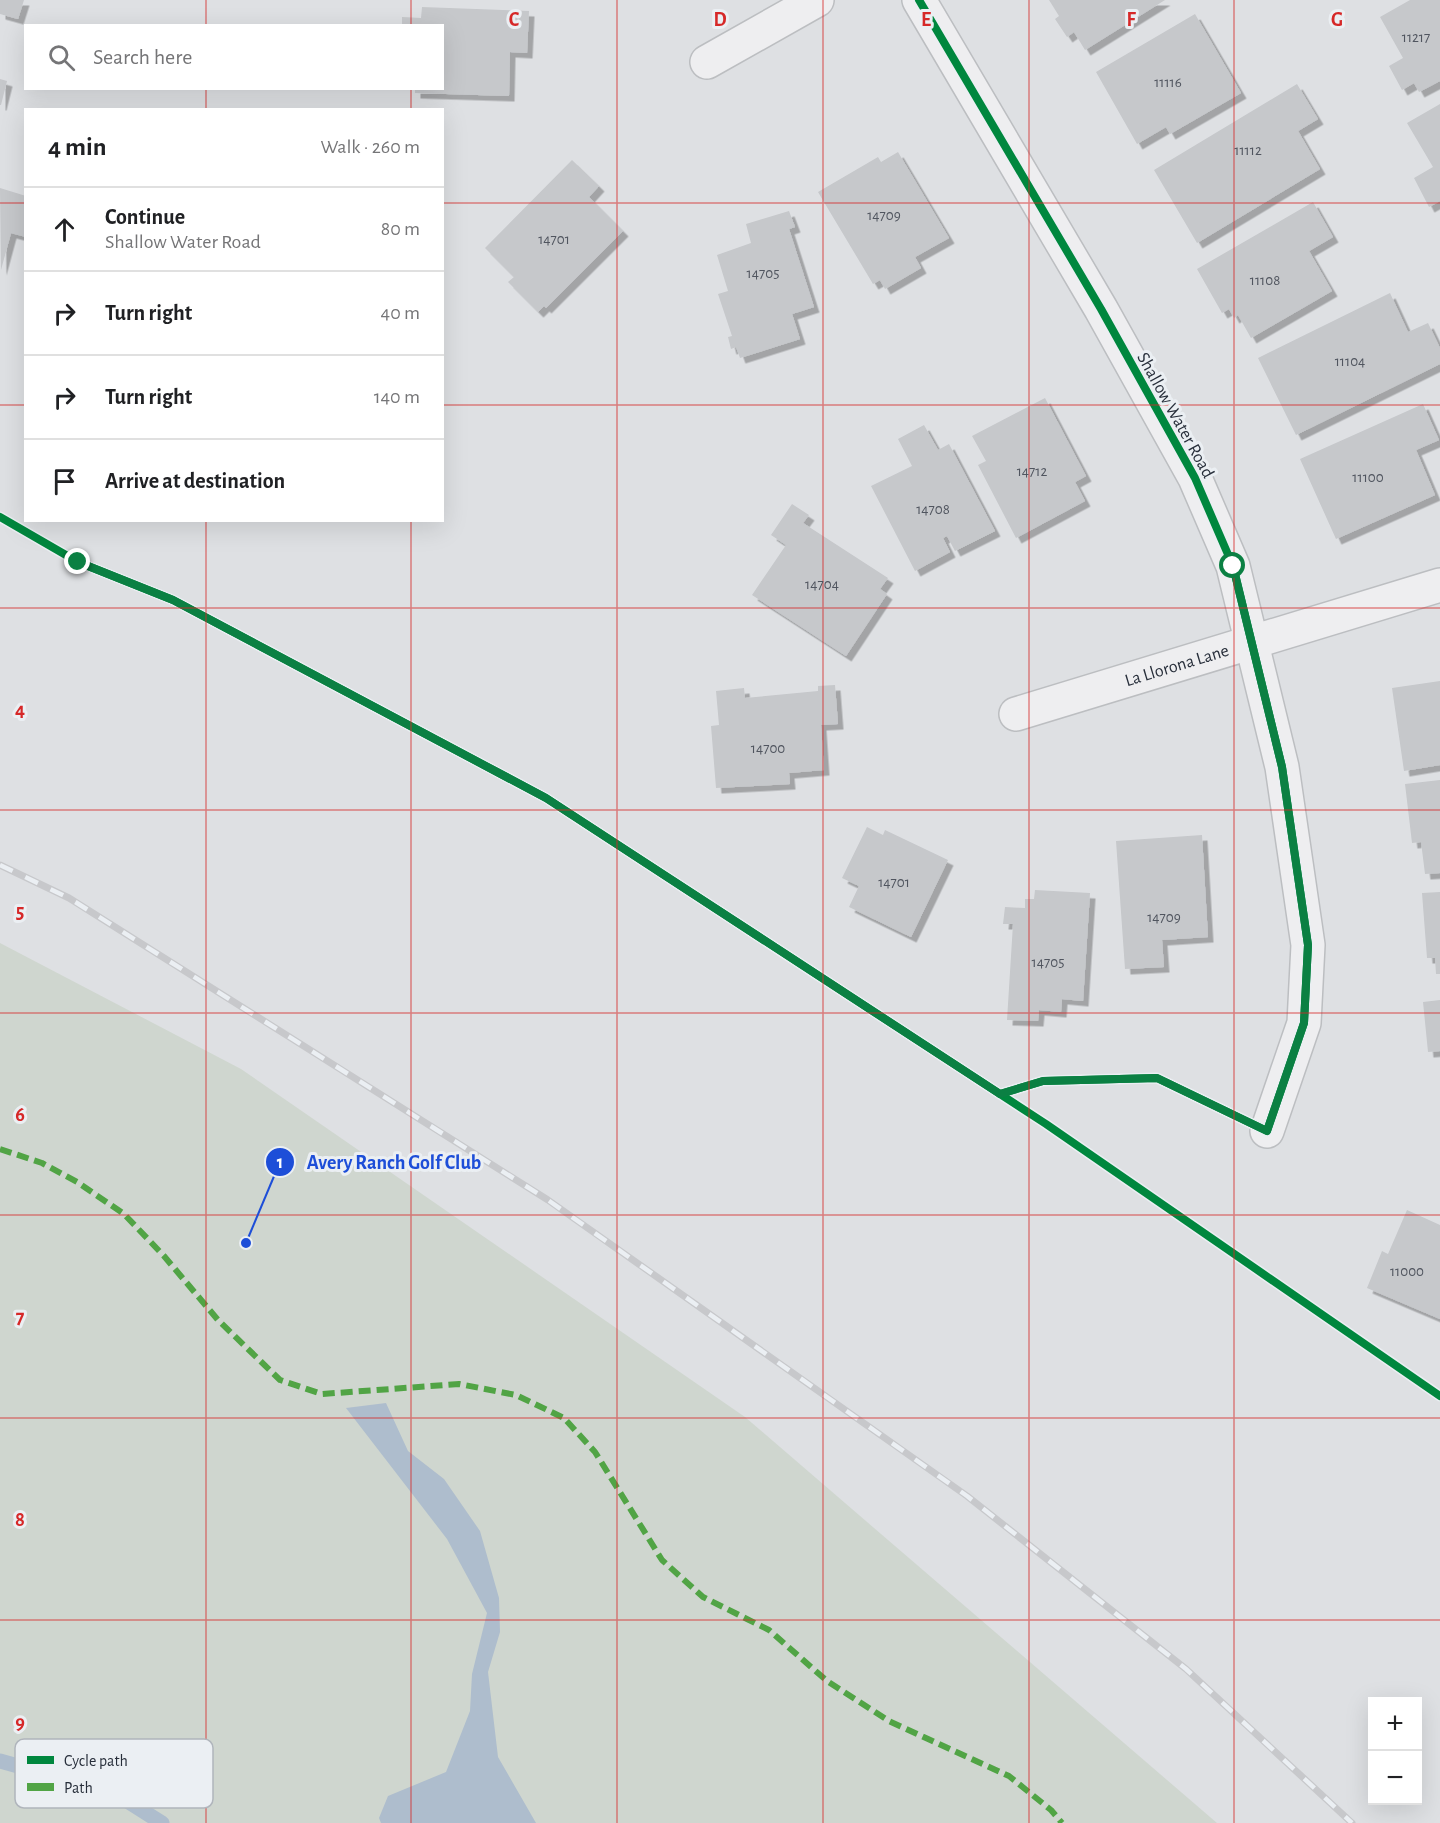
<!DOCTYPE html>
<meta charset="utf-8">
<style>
:root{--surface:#fff;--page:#f2f2f2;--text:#202124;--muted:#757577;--line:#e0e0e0}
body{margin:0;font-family:"Alegreya Sans",sans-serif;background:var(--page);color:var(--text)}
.controls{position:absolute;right:18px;bottom:18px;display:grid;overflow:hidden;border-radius:0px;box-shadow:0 6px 24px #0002}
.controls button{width:54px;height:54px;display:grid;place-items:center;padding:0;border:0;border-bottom:2px solid var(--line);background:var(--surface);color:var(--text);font:30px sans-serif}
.stop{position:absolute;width:18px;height:18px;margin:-14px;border:4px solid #0b8043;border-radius:50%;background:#fff}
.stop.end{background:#0b8043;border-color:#fff;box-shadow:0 2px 6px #0008}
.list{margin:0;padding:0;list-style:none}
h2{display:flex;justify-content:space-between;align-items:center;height:78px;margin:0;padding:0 24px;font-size:26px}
h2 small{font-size:20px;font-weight:400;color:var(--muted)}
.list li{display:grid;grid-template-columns:39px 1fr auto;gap:18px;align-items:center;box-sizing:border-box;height:84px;padding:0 24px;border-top:2px solid var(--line)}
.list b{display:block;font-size:22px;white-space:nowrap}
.list p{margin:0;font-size:20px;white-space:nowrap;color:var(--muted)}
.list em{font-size:20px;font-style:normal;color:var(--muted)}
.icon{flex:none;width:33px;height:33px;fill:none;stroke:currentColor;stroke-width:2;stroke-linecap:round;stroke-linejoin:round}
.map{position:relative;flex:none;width:1440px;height:1823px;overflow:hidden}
.search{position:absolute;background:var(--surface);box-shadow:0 6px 24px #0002;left:24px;top:24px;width:420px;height:66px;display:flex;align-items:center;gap:15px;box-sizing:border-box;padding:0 21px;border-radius:0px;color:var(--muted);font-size:22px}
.panel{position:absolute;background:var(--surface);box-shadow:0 6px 24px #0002;left:24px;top:108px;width:420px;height:414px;border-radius:0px}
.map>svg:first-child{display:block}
.green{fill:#cfd6cf}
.water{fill:#aebdcd}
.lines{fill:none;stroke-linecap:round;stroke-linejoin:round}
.stream{stroke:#aebdcd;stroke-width:15}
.building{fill:#c6c8cb;filter:url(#shadow)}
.street-casing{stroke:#bcbec1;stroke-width:36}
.street{stroke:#eeeef0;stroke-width:33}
.rail-casing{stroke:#c7c8cb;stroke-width:7}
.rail{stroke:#ebeff3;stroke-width:4.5;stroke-dasharray:14;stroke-linecap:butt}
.quiet{stroke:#51a445;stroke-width:6;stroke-dasharray:12 6;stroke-linecap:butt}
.cycleway-casing{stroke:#ebeff3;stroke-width:11}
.cycleway{stroke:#00873e;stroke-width:8}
.route{stroke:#0b8043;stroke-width:8}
.grid{fill:none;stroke:#d62828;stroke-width:1.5;stroke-opacity:0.55}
.labels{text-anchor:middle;stroke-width:6;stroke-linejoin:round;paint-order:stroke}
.number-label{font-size:15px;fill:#50555f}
.street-label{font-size:18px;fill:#272e3a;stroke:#ebeff3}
.key{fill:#ebeff3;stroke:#b0b5bc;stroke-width:1.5}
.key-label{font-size:16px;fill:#272e3a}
.grid-label{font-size:20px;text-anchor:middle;font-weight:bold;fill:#d62828;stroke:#ebeff3;stroke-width:6;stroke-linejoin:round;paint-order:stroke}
.leader{fill:none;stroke:#1d4ed8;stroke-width:2}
.callout-dot{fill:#1d4ed8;stroke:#ebeff3;stroke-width:2}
.mark-label{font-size:18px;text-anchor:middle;font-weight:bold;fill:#fff}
.callout-label{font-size:20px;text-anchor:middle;font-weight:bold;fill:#1d4ed8;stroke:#ebeff3;stroke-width:6;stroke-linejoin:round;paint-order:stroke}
</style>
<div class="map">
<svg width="1440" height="1823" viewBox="0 0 1440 1823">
<defs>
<filter id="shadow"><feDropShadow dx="5.5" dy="5.5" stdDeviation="0" flood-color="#0004"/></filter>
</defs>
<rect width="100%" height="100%" fill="#dee0e3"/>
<path class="green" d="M0 943 241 1069 745 1417 1217 1823H0Z"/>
<path class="water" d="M386 1403 408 1451 444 1479 480 1531 499 1598 500 1632 488 1672 498 1757 536 1823H381L379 1818 388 1796 446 1772 470 1711 472 1674 487 1613 447 1539 346 1408Z"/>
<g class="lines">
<path class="stream" d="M0 1761 82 1784 124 1799 162 1823"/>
</g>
<g class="building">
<path d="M0 0H24L18 19 0 14Z"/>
<path d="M1049 0H1165L1085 50 1074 32 1067 37 1055 19 1059 16Z"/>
<path d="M1410 0H1440V81L1419 92 1414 83 1402 90 1389 66 1403 58 1380 17Z"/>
<path d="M422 7 529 11 527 53 510 52 509 96 415 93V88H442V26H402V17L421 18Z"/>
<path d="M1195 14 1241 93 1170 134 1166 127 1137 144 1096 72Z"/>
<path d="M0 79 7 81 1 105H0Z"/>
<path d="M1297 84 1318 119 1298 131 1320 169 1197 243 1154 170Z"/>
<path d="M1440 104V201L1429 207 1414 178 1433 167 1407 123Z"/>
<path d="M898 152 949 238 915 257 921 268 885 289 880 280 873 284 818 192 878 157 881 162Z"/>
<path d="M572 160 599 186 589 197 623 231 546 308 544 306 538 312 508 282 514 277 485 248Z"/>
<path d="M0 188 26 196V237L11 233 1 270Z"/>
<path d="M1313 202 1333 237 1309 251 1332 291 1251 338 1238 315 1234 318 1229 309 1222 313 1197 269Z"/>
<path d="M789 211 795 227 789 229 814 307 792 314 800 339 740 358 736 347 731 349 728 337 732 336 718 294 728 291 717 255 751 243 746 224Z"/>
<path d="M1390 293 1408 332 1428 323 1440 348V364L1296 435 1258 358Z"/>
<path d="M1045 398 1086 476 1075 482 1085 501 1016 538 978 465 986 461 972 436Z"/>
<path d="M1423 404 1439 440 1416 450 1435 495 1336 539 1300 459Z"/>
<path d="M924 425 938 450 949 444 995 531 955 551 947 536 943 538 950 552 915 571 871 486 912 466 898 439Z"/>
<path d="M792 504 809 515 803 523 888 578 880 589 887 594 846 656 752 595 786 545 771 535Z"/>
<path d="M1440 681V765L1404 771 1392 688Z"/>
<path d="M835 685 838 724 821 725 824 770 789 773 790 784 716 788 711 726 719 725 716 691 744 688 745 698 818 691V686Z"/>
<path d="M1440 780V873L1425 874 1421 842 1412 843 1405 784Z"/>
<path d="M867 827 883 835 885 830 948 860 911 937 849 907 859 886 842 878Z"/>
<path d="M1202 835 1208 937 1162 940 1164 967 1125 969 1116 841Z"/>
<path d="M1035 890 1090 893 1083 1001 1062 999 1061 1012 1039 1010 1038 1021 1007 1020 1013 924H1003L1005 907 1025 908V899H1034Z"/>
<path d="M1440 892V974H1436L1435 958H1427L1422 893Z"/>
<path d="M1440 1000V1051L1428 1052 1423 1002Z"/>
<path d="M1407 1210 1440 1225V1319L1367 1288 1382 1251 1388 1254Z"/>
</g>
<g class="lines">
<g class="street-casing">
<g id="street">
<path d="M919 0 1101 309 1195 478 1233 566 1282 767 1308 945 1304 1023 1267 1131"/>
<path d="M707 62 817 0"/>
<path id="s1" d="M1016 714 1440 585"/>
</g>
</g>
<use href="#street" class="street"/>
<g class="rail-casing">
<path id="rail" d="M0 865 69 898 548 1200 967 1496 1186 1669 1352 1823"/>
</g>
<use href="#rail" class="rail"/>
<path class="quiet" d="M0 1149 42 1163 77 1182 124 1214 164 1256 218 1320 280 1380 322 1394 459 1384 516 1395 564 1418 595 1452 662 1560 703 1597 769 1630 827 1681 889 1721 1009 1776 1051 1810 1062 1823"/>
<g class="cycleway-casing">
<g id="cycleway">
<path d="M919 0 1101 309 1195 478 1233 566 1282 767 1308 945 1304 1023 1267 1131 1157 1078 1043 1081 1000 1094"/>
<path d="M0 517 78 562 173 600 546 798 1046 1124 1440 1396"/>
</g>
</g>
<use href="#cycleway" class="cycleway"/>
</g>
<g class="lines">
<path class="route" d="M78 562 173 600 546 798 1000 1094 1043 1081 1157 1078 1267 1131 1304 1023 1308 945 1282 767 1233 566"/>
</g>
<path class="grid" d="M206 0V26M411 0V26M617 0V1823M823 0V1823M1029 0V1823M1234 0V1823M206 88V110M411 88V110M0 203H26M442 203H1440M0 405H26M442 405H1440M206 520V1823M411 520V1823M0 608H1440M0 810H1440M0 1013H1440M0 1215H1440M0 1418H1440M0 1620H1440"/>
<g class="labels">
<g class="number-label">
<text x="1416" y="42">11217</text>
<text x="1168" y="87">11116</text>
<text x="1248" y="155">11112</text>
<text x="884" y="220">14709</text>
<text x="554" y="244">14701</text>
<text x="763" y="278">14705</text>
<text x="1265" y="285">11108</text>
<text x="1350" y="366">11104</text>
<text x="1032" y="476">14712</text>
<text x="1368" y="482">11100</text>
<text x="933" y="514">14708</text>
<text x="822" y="589">14704</text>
<text x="768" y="753">14700</text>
<text x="894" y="887">14701</text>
<text x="1164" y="922">14709</text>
<text x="1048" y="967">14705</text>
<text x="1407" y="1276">11000</text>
</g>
<g class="street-label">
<text transform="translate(1176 415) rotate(61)" y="6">Shallow Water Road</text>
<text dy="6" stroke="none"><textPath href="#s1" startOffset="168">La Llorona Lane</textPath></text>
</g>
</g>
<rect x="15" y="1739" width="198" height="69" rx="9" class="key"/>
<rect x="27" y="1756" width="27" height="8" fill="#00873e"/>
<rect x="27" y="1783" width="27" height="8" fill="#51a445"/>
<g class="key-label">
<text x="64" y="1766">Cycle path</text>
<text x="64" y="1793">Path</text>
</g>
<g class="grid-label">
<text x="514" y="26">C</text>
<text x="720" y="26">D</text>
<text x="926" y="26">E</text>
<text x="1131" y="26">F</text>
<text x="1337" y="26">G</text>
<text x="20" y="716">4</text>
<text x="20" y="918">5</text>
<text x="20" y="1121">6</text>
<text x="20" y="1323">7</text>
<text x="20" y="1526">8</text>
<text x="20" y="1729">9</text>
</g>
<path class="leader" d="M246 1243L280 1162"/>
<g class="callout-dot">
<circle cx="246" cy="1243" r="6"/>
<circle cx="280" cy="1162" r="15"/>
</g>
<g class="mark-label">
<text x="280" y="1168">1</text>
</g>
<g class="callout-label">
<text x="394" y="1169">Avery Ranch Golf Club</text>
</g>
</svg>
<div class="controls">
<button>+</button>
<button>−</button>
</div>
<div class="stop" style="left:1233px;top:566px"></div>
<div class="stop end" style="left:78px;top:562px"></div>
<div class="search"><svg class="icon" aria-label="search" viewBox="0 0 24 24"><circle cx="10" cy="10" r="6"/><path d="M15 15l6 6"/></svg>Search here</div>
<section class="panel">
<h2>4 min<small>Walk · 260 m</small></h2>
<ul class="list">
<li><svg class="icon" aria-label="ahead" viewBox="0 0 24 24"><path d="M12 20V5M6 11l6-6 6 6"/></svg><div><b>Continue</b><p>Shallow Water Road</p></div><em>80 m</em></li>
<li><svg class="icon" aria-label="right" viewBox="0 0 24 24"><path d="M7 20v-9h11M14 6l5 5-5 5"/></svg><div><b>Turn right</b></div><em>40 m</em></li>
<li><svg class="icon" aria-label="right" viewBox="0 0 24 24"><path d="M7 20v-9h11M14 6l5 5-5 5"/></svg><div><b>Turn right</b></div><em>140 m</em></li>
<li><svg class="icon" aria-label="arrive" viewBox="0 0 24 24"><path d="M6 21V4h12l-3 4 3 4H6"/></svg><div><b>Arrive at destination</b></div></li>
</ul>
</section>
</div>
